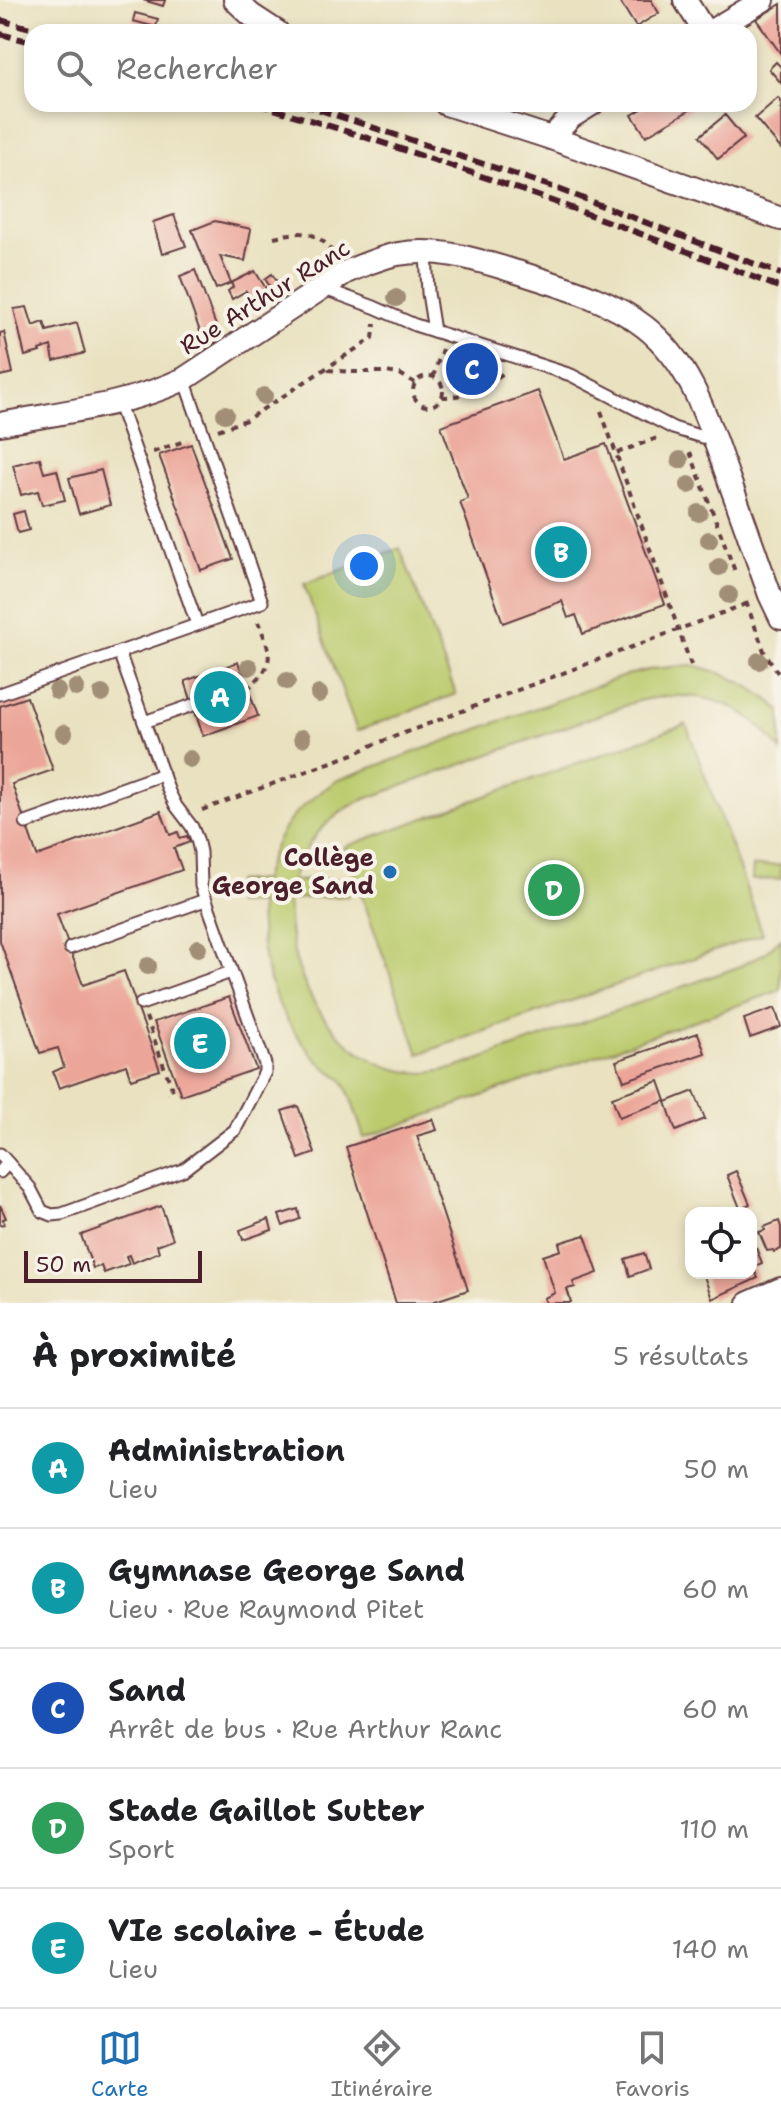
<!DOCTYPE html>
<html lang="fr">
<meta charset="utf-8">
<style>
:root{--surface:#fff;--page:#f6f6f6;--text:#202124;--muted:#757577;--line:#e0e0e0;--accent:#1f6fb2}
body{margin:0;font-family:"Shantell Sans",sans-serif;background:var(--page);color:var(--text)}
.controls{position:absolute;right:24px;bottom:24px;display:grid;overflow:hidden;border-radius:16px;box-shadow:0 4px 12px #0003}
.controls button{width:72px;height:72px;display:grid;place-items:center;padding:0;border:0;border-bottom:2px solid var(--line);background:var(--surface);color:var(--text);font:40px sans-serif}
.scale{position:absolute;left:24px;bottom:20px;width:178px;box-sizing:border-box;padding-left:8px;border:4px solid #4a1f2b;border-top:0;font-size:22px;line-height:28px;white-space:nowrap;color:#4a1f2b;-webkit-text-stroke:6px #f7f3e8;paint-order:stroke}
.you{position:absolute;left:364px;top:566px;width:28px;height:28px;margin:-20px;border:6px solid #fff;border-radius:50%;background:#1a73e8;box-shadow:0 0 0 12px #1a73e833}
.badge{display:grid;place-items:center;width:52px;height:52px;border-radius:50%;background:var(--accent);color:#fff;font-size:26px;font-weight:700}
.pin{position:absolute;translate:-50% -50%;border:4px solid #fff;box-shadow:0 2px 8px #0006}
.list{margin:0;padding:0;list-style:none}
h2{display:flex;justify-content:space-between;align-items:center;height:104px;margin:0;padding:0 32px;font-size:34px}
h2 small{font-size:26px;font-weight:400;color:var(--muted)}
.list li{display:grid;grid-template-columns:52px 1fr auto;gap:24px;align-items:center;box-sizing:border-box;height:120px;padding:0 32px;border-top:2px solid var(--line)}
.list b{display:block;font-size:30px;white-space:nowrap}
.list p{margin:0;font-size:26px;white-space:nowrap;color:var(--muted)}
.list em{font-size:26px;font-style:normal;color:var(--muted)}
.icon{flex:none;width:44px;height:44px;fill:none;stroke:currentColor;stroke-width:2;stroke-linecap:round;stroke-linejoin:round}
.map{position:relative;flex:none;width:781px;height:1303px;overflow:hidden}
.search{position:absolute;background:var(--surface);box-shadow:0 4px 12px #0003;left:24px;right:24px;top:24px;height:88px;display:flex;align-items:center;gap:20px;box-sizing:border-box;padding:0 28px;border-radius:24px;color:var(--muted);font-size:30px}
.sheet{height:704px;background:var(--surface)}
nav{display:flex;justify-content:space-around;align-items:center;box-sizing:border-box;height:112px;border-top:2px solid var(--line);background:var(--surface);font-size:22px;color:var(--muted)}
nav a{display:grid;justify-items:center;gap:4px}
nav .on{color:var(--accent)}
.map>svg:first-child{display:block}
.green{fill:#bbcb6d;stroke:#82754c;stroke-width:2}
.building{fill:#eca599}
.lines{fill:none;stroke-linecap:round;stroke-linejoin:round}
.service-casing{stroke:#623c41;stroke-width:15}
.minor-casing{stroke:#623c41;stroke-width:26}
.path{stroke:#623c41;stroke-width:4;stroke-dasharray:6 6;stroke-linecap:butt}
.service{stroke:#fff;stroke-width:11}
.minor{stroke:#fff;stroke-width:22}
.rail{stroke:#4a1f2b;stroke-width:6;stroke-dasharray:12 6;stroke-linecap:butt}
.tree{fill:#a18e77}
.poi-dot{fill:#1f6fb2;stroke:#f7f3e8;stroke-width:3}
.labels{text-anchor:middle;stroke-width:8;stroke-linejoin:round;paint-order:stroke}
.street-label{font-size:24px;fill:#4a1f2b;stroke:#f7f3e8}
.poi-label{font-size:24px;font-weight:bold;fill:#4a1f2b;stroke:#f7f3e8;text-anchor:end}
</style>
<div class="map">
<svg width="781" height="1303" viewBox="0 0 781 1303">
<rect width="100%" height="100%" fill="#f7f3e8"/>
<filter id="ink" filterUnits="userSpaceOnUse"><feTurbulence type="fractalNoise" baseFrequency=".0125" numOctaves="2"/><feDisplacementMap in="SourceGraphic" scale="16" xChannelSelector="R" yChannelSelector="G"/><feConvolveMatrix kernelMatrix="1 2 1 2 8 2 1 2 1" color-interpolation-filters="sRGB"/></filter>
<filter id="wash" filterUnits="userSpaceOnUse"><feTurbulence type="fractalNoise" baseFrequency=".006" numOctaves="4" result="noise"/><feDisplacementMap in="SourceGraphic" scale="32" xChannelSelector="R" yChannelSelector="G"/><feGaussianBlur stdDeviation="1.8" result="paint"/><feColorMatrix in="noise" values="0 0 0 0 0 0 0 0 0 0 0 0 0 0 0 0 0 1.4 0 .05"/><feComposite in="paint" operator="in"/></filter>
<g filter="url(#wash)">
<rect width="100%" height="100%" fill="#e9e1bf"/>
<g class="green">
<path d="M400 548 456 694 357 731 304 584Z"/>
<path d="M691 665C726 672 755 686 781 711V751C746 699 696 688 638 701L360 801C327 817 302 845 292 881L348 879V896L288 899C289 919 290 941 296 960 313 1019 361 1073 426 1073 436 1072 446 1070 456 1068L738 967 765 953 781 938V990L364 1138C360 1126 349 1088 342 1080 339 1076 332 1072 327 1069 320 1063 312 1055 306 1047 272 1007 259 955 259 903L236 904V882L263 880C277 829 293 809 338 780L627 675 653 669Z"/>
<path d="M686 724 763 934 419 1054 344 847Z"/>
<path d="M781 865V879L752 880 753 866Z"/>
</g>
<g id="blocks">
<g class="building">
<path d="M143 0H165L163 6Z"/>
<path d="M619 0H651L659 13 636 27Z"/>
<path d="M781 4V54L756 19Z"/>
<path d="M135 13 158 19 156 27 133 21Z"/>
<path d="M428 25 448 31V32H426Z"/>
<path d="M776 62 781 67V83L769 69Z"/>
<path d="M778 98 781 101V149L755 118Z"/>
<path d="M650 104H693L695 107 646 136 632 115Z"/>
<path d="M725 115 744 138 718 159 700 136Z"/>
<path d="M174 215 186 246 162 254 153 222Z"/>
<path d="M215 221 251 229 245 261 220 256 231 283 255 271 270 295 261 300 258 296 252 299 246 291 232 299 228 291 233 287 231 283 216 289 192 230Z"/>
<path d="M195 270 221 339 206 348 180 276Z"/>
<path d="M272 274 278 283 271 288 265 279Z"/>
<path d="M27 307 33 326 44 322 47 331 77 323 85 353 54 361 51 346 39 350 40 352 25 356 14 309Z"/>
<path d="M4 332 13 373 0 376V333Z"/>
<path d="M538 391 564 459 606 444 665 604 583 634 576 615 568 618 562 601 503 623 460 502 468 499 441 426Z"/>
<path d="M191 444 233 559 201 570 159 455Z"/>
<path d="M40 458 44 473 57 470 65 500 42 505 38 491 21 495 13 465Z"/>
<path d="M101 470 110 505 79 514 69 478Z"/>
<path d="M24 511 29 530 18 533 13 514Z"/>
<path d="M238 662 258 716 203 736 185 681Z"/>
<path d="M27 697 53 770 12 784 37 856 161 811 170 835 178 832 180 838 187 836 190 842 174 848 182 870 57 914 83 985 124 971 160 1070 131 1079 126 1065 59 1088 53 1072 64 1067 58 1048 40 1053 0 941V706Z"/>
<path d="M229 997 256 1069 181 1095 154 1022Z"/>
<path d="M775 1008 781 1027 750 1038 744 1019Z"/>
<path d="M698 1033 705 1053 624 1081 616 1061Z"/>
<path d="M659 1081 666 1101 619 1117 612 1097Z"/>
<path d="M694 1091 705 1119 676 1131 666 1102Z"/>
<path d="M298 1106 315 1153 299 1159 282 1111Z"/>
<path d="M433 1119 437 1130 417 1136 468 1290 429 1303H396L346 1147Z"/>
<path d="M736 1171 750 1204 740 1208 727 1175Z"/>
<path d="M0 1205 6 1218 3 1219 4 1224 0 1225Z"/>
<path d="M161 1206 173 1239 157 1245 159 1252 132 1263 129 1255 126 1256 129 1264 104 1273 101 1266 93 1268 81 1235Z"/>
<path d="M298 1209 300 1219 283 1226 279 1215Z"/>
<path d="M269 1219 272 1230 243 1240 240 1230Z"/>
<path d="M779 1221 781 1227V1249L774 1252 773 1250 767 1251 759 1232 765 1230 764 1227Z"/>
<path d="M585 1235 598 1273 573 1282 575 1287 567 1289 571 1302 569 1303H546L544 1298 555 1293 543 1256 561 1250 559 1243Z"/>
<path d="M756 1248 762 1263 753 1267 758 1278 712 1299 703 1273H751V1250Z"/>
<path d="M644 1253 649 1269 630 1276 625 1259Z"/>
</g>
</g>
</g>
<g filter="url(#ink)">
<use href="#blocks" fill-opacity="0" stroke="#623c41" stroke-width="2"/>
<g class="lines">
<g class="service-casing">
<g id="service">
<path d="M426 252 428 293 434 331"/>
<path d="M322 288 374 307 415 325 571 375 673 428 715 441"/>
<path d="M118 402 197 624"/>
<path d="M0 694 262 602 184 379"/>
<path d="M144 722 193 705"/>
<path d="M26 823 163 774"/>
<path d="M70 948 205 900"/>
<path d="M141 1004 231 972"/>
<path d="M0 1154 8 1163 0 1172"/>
<path d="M8 1163 30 1188 42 1211 52 1215 62 1214 183 1170 235 1130 265 1072V1064L201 886 200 852 197 839 192 827 176 806 169 792 119 652"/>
</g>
</g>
<g class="minor-casing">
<g id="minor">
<path d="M235 0 251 15 277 32"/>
<path d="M685 0 705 32"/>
<path d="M710 32 763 0"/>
<path d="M446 104 551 138 781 219"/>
<path d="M551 138 571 117 592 104"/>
<path d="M0 424C61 412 127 406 184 379L346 272C363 265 381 257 398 254 440 247 478 260 517 272 561 286 609 299 645 327 693 365 709 425 729 480 743 518 756 556 770 595L781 618"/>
<path d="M749 1303 781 1289"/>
</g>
</g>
<g class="path">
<path d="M274 237C301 231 316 229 333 253"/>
<path d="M328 370 352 372H385L400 374 415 383"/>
<circle cx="428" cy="391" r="15"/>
<path d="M433 377 442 349"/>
<path d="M442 397C468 397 484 387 505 372"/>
<path d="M601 411 691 665"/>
<path d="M218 430 246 420 373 338 375 324"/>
<path d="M153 452 187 440"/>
<path d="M690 452 736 574"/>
<path d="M617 453 657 438"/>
<path d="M746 602 764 651 781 678"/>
<path d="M247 689C276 665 272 654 258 622"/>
<path d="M202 810 356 753 375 744 751 602"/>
<path d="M146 1017 173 1091 168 1093"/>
</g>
<use href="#service" class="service"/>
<use href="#minor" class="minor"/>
<g class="rail">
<path d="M0 20 46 32"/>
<path d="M0 34 32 42"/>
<path d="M257 104C434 156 609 220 781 288"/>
<path d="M302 104 550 186 781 274"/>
</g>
</g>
<g class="tree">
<circle cx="396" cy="298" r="9"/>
<circle cx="264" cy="396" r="9"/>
<circle cx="225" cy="414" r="9"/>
<circle cx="680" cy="460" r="9"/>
<circle cx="689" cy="485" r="9"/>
<circle cx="699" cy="513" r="9"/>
<circle cx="709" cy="540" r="9"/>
<circle cx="719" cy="567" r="9"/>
<circle cx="729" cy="595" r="9"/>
<circle cx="759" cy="661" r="9"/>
<circle cx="249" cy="667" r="9"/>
<circle cx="287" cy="681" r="9"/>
<circle cx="76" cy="688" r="9"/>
<circle cx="57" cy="691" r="9"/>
<circle cx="102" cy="694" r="9"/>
<circle cx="319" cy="694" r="9"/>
<circle cx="64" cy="733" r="9"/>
<circle cx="302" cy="738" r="9"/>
<circle cx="190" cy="759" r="9"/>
<circle cx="198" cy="948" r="9"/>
<circle cx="148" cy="966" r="9"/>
</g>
</g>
<circle class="poi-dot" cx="390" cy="872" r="8"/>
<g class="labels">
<g class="street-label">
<text transform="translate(265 297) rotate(-32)" y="8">Rue Arthur Ranc</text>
</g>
<g class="poi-label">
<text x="374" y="866">Collège<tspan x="374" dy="28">George Sand</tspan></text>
</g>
</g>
</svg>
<div class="controls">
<button><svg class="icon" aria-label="locate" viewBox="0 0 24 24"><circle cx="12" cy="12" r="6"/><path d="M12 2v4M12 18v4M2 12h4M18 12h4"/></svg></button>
</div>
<div class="scale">50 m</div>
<div class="you"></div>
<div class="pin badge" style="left:220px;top:697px;background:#0f9aa8">A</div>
<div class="pin badge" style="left:561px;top:552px;background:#0f9aa8">B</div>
<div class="pin badge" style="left:472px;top:369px;background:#1a4fb4">C</div>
<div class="pin badge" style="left:554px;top:890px;background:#2e9e5b">D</div>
<div class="pin badge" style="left:200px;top:1043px;background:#0f9aa8">E</div>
<div class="search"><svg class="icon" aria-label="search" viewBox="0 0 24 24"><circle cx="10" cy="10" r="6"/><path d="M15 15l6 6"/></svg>Rechercher</div>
</div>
<section class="sheet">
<h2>À proximité<small>5 résultats</small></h2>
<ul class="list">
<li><span class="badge" style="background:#0f9aa8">A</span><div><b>Administration</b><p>Lieu</p></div><em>50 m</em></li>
<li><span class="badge" style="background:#0f9aa8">B</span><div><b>Gymnase George Sand</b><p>Lieu · Rue Raymond Pitet</p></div><em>60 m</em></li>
<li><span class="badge" style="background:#1a4fb4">C</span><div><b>Sand</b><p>Arrêt de bus · Rue Arthur Ranc</p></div><em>60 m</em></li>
<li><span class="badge" style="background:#2e9e5b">D</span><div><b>Stade Gaillot Sutter</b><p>Sport</p></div><em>110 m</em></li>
<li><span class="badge" style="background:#0f9aa8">E</span><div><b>VIe scolaire - Étude</b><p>Lieu</p></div><em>140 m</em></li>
</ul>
</section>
<nav>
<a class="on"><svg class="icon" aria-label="map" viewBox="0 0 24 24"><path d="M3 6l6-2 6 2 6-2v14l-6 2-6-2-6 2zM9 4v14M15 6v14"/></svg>Carte</a>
<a><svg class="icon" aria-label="directions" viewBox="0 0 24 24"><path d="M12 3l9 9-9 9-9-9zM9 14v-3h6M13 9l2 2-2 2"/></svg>Itinéraire</a>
<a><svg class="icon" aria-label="saved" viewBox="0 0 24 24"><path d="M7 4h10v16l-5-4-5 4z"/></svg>Favoris</a>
</nav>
